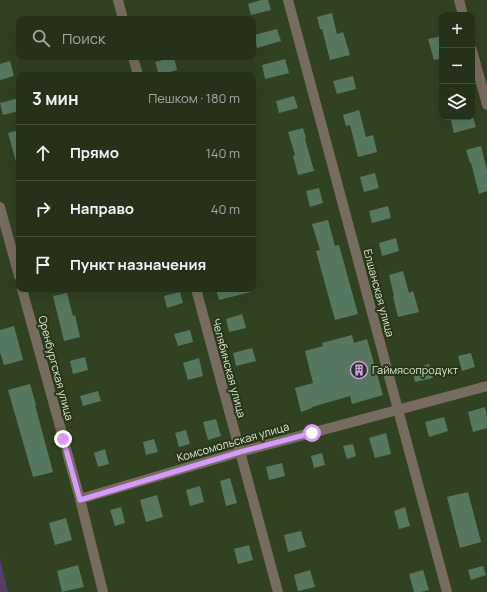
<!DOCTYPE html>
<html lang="ru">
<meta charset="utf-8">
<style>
:root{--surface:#25321a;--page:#313e27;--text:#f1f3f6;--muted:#a3aaa2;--line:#424d39}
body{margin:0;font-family:Manrope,sans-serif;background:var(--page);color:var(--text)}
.controls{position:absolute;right:12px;top:12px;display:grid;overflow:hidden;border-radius:8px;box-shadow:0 4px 16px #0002}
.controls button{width:36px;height:36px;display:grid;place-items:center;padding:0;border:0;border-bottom:1px solid var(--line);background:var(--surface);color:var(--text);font:20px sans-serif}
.stop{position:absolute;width:12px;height:12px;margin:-9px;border:3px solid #d69bfa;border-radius:50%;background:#fff}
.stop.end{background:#d69bfa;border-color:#fff;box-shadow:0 1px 4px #0008}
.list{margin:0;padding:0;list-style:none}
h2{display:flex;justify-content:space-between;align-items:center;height:52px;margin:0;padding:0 16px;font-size:17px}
h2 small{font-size:13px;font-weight:400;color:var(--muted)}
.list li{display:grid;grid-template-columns:26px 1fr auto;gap:12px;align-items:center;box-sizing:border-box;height:56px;padding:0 16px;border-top:1px solid var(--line)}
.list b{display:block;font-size:15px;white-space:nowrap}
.list em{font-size:13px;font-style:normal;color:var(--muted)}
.icon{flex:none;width:22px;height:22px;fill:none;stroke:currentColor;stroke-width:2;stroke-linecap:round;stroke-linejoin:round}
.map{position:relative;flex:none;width:487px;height:592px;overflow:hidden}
.search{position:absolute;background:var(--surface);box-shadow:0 4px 16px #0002;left:16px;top:16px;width:240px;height:44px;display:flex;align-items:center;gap:10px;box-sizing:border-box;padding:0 14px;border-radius:8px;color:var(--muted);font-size:15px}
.panel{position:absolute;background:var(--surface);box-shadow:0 4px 16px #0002;left:16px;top:72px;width:240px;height:220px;border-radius:8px}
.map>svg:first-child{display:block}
.green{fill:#543e62}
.building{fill:#57785f}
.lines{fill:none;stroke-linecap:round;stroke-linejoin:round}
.minor{stroke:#776c5f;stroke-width:10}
.route{stroke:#d69bfa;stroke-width:5}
.labels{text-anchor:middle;stroke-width:4;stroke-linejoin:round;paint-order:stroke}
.street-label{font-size:11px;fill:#dbe6d3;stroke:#273719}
.poi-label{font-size:11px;fill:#dbe6d3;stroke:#273719;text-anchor:start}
</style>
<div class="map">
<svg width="487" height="592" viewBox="0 0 487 592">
<rect width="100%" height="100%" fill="#314223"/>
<path class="green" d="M0 559 8 592H0Z"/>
<g class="building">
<path d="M261 0H268L271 10 251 15 248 4Z"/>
<path d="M332 13 337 34 343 32 350 55 330 60 322 29H320L317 17Z"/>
<path d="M277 29 281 41 257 48 254 35Z"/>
<path d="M442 36V58L434 60 428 39Z"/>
<path d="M174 57 177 70 159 75 155 62Z"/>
<path d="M285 59 289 73 265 79 262 65Z"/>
<path d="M10 61 14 76 0 80V64Z"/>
<path d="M353 76 356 89 337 94 333 81Z"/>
<path d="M294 96 298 108 279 113 276 101Z"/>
<path d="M19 98V111L3 115 0 103Z"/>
<path d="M359 110 366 137 373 135 377 152 358 157 350 125 346 126 343 115Z"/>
<path d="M450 117H473L476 127 454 133Z"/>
<path d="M303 128 306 138 305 139 314 171 298 175 293 156 295 155 288 132Z"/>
<path d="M19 130V162H16L8 133Z"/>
<path d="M481 146 487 170V191L479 194 471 163H470L466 150Z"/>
<path d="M375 173 379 188 364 192 360 177Z"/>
<path d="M319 188 323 203 310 207 306 191Z"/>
<path d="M388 206 391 218 372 223 369 211Z"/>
<path d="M328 220 335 246 339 245 358 314 335 320 316 251 320 250 312 224Z"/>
<path d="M396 238 399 251 382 256 379 243Z"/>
<path d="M403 271 409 293 413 291 419 312 398 317 393 297 394 296 389 275Z"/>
<path d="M216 289H250L251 292 219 300Z"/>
<path d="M180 292 183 303 167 308 164 296Z"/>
<path d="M67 293 73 316 75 315 80 337 64 341 53 296Z"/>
<path d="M242 314 246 328 229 332 226 319Z"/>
<path d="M14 326 23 360 4 365 0 352V330Z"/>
<path d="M190 330 193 342 178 346 174 334Z"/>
<path d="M352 335 354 343 367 339 383 395 352 404 350 396 312 407V408L301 412 295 388 313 383 305 351 323 346 322 343Z"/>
<path d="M252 348 256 361 236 366 233 353Z"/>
<path d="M471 353 475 367 462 371 458 356Z"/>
<path d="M85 357 88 370 73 374 70 361Z"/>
<path d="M199 358 203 376 188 380 183 363Z"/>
<path d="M429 364 433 378 415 382 412 369Z"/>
<path d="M30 384 36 405H35L53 472 33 477 8 390Z"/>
<path d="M98 391 101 401 83 406 80 396Z"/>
<path d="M485 407 487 416V428L473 432 468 412Z"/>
<path d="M444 417 448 431 429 437 425 422Z"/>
<path d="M216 419 221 436 208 440 203 422Z"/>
<path d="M186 430 190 444 179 447 175 433Z"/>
<path d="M386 433 391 454 375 458 369 438Z"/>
<path d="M154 439 158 452 146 455 143 442Z"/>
<path d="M353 444 356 456 347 459 343 446Z"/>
<path d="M105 449 109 464 98 467 94 453Z"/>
<path d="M322 453 325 465 314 468 311 456Z"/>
<path d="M282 463 285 476 269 480 266 467Z"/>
<path d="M230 478 237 503 226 506 220 481Z"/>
<path d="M200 486 204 502 190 506 186 490Z"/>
<path d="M468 492 481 542 460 548 447 497Z"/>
<path d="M157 495 163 517 146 522 140 500Z"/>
<path d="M121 507 125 523 115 526 110 510Z"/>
<path d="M405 507 410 526 399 529 394 511Z"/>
<path d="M66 518 72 540 55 545 49 523Z"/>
<path d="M301 531 306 547 288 552 284 535Z"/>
<path d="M249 545 253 560 238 564 234 549Z"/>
<path d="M78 565 84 587 62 592 57 571Z"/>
<path d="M483 566 486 575 471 580 468 570Z"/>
<path d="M310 570 315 587 298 591 294 575Z"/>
<path d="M423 570 429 590 421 592H414L409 574Z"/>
</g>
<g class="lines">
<g class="minor">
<path d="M118 0 123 19"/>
<path d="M288 0 447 592"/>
<path d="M459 0 463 15"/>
<path d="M472 50 487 105"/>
<path d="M133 57 138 75"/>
<path d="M0 207 19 276"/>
<path d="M22 289 80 499 103 592"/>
<path d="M196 289 278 592"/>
<path d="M80 499 240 452 487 386"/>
</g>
</g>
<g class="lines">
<path class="route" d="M63 439 80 500 240 452 312 433"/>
</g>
<defs>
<g id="building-ring" transform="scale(0.9)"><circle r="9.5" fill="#273719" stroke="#d69bfa" stroke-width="1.5"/><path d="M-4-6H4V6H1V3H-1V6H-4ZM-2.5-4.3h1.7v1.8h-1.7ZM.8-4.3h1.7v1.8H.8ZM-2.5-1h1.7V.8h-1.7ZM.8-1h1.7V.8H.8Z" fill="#d69bfa"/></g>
</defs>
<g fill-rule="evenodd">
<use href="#building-ring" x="359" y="370"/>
</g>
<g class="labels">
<g class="street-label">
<text transform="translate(379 293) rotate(75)" y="4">Елшанская улица</text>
<text transform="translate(56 368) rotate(75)" y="4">Оренбургская улица</text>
<text transform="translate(229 368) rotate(75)" y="4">Челябинская улица</text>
<text transform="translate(233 442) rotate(-16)" y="4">Комсомольская улица</text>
</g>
<g class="poi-label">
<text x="372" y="374">Гаймясопродукт</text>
</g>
</g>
</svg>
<div class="controls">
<button>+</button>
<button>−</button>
<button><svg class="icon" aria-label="layers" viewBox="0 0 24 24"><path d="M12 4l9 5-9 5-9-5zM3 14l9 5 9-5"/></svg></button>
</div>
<div class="stop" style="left:312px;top:433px"></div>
<div class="stop end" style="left:63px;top:439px"></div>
<div class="search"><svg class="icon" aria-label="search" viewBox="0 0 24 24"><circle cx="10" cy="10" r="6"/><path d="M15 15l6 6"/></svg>Поиск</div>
<section class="panel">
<h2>3 мин<small>Пешком · 180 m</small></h2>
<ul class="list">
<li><svg class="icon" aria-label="ahead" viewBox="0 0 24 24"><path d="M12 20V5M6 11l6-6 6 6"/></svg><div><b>Прямо</b></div><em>140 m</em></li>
<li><svg class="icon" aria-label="right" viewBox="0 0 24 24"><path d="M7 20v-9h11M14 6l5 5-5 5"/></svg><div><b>Направо</b></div><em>40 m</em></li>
<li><svg class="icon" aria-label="arrive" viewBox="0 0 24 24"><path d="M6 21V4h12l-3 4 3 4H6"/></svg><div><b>Пункт назначения</b></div></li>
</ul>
</section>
</div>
